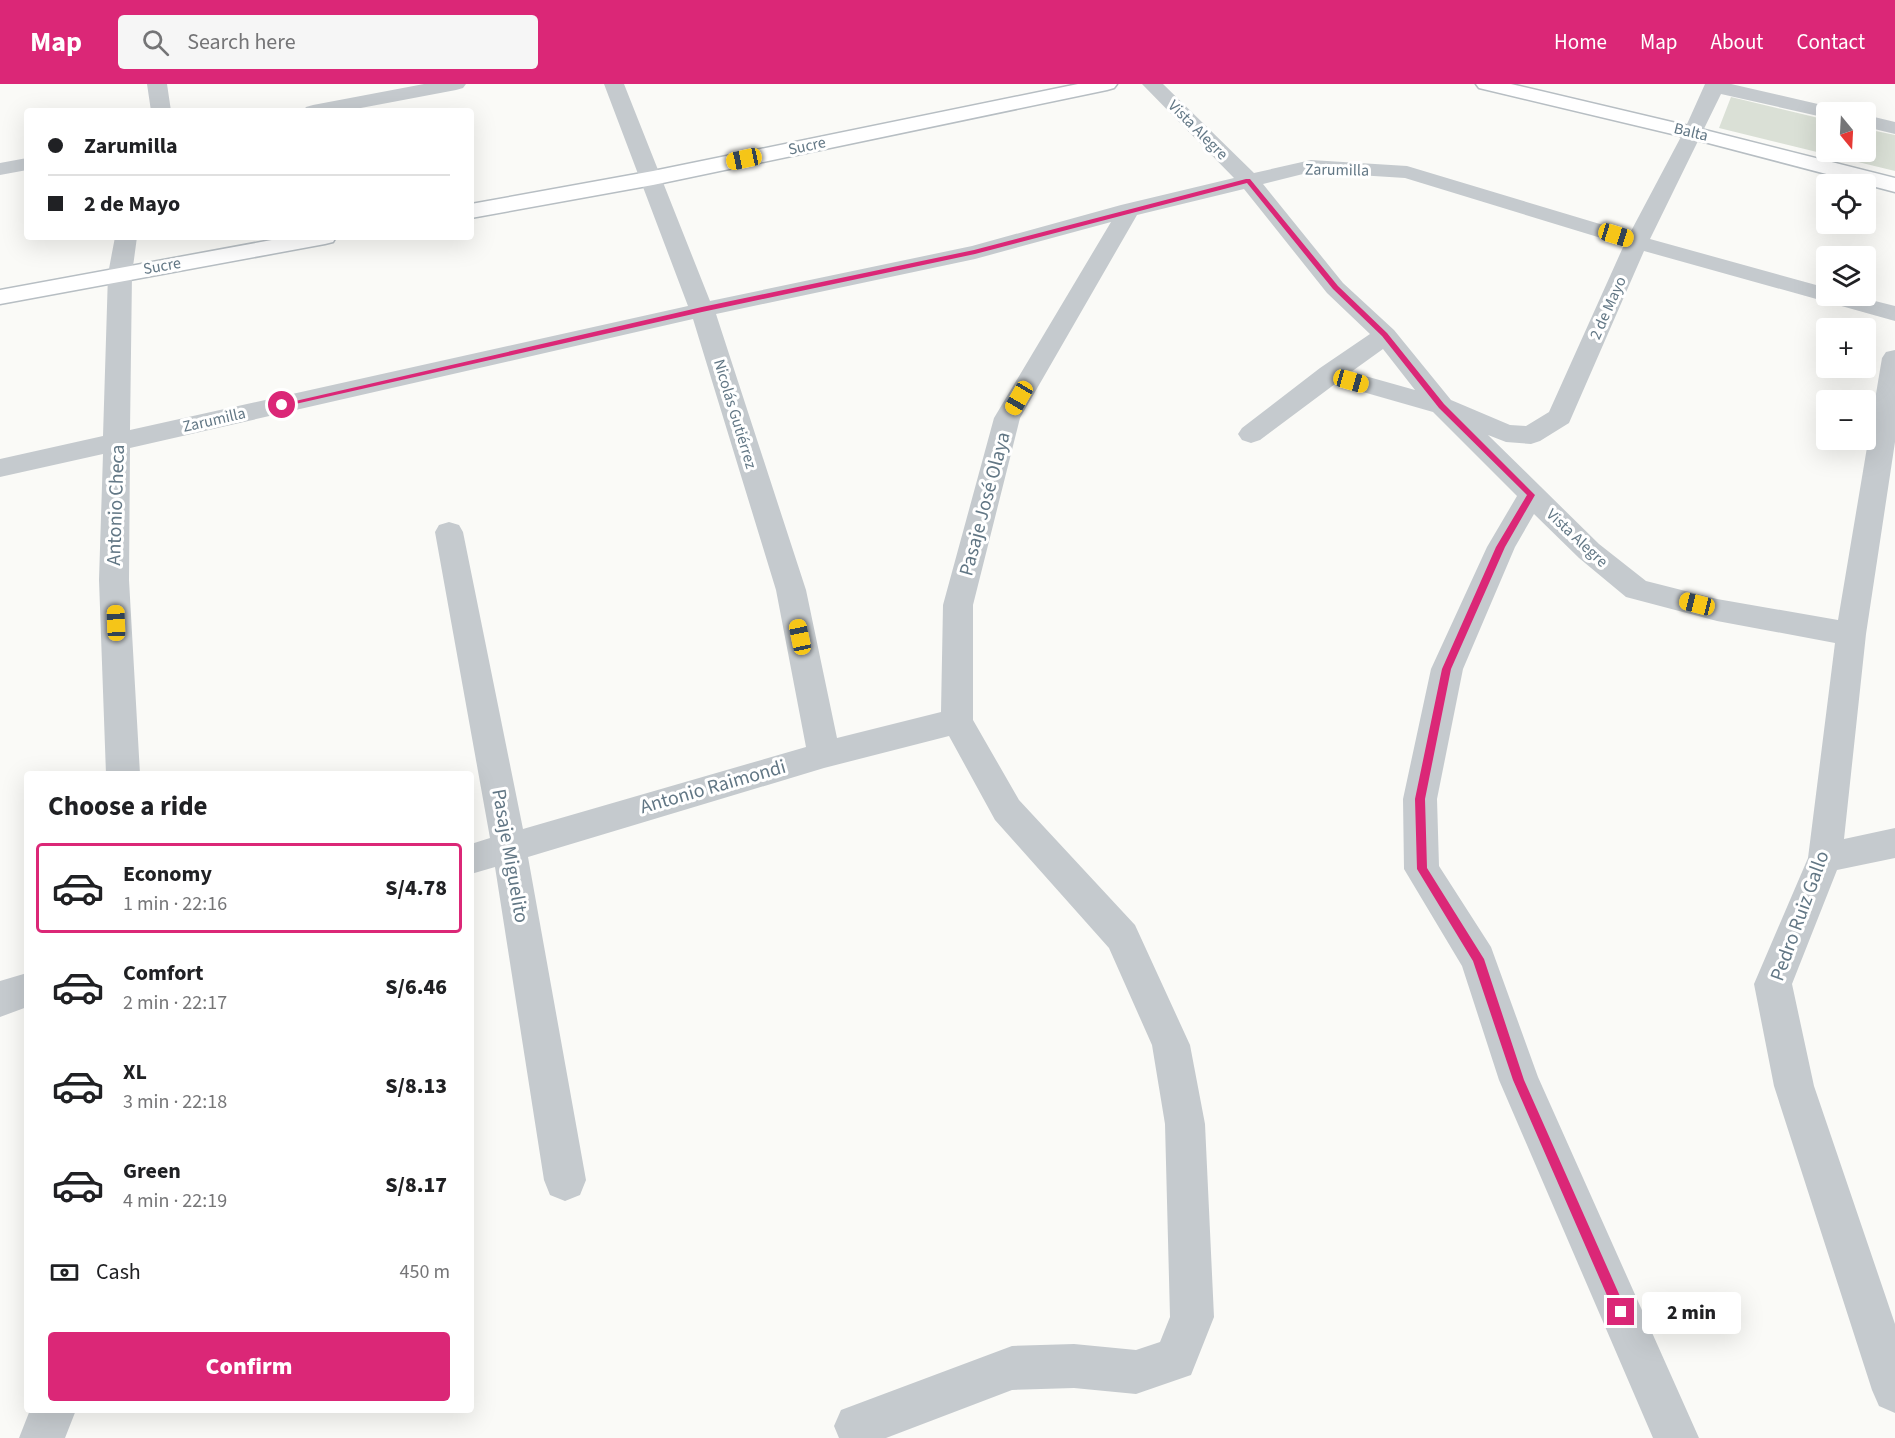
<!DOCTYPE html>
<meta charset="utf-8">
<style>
:root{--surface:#fff;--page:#f6f6f6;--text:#202124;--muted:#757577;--line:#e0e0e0;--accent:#db2777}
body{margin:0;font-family:"Source Sans 3",sans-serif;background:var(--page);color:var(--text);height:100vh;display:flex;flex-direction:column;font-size:22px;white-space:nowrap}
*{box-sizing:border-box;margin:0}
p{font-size:20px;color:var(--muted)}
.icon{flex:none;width:33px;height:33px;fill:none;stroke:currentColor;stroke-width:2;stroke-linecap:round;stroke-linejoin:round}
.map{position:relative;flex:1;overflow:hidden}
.sheet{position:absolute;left:24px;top:687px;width:450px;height:642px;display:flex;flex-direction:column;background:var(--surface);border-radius:6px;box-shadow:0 6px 24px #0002}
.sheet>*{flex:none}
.banner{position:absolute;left:24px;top:24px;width:450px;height:132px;border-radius:6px;box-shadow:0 6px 24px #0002;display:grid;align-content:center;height:132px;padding:0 24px;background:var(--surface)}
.needle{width:39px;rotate:162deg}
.tools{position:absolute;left:1816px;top:18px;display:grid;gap:12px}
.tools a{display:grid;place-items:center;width:60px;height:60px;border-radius:6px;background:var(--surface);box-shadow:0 6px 24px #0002;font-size:30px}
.end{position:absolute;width:27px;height:27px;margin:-14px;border:8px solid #db2777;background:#fff;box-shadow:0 0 0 3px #fff}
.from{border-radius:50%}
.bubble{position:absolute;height:42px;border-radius:6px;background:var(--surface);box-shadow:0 6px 24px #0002;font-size:20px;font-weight:800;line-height:42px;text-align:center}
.car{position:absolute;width:18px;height:36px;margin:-18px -9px;border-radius:8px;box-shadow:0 0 4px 2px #0007;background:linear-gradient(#f5c518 24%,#345 0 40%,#f5c518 0 76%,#345 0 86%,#f5c518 0)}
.banner b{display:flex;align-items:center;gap:21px;height:57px;font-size:22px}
.banner b+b{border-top:2px solid var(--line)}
.banner i{width:15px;height:15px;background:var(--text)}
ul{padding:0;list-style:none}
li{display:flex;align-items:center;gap:18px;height:90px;margin:0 12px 9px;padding:0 12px;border:3px solid transparent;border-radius:6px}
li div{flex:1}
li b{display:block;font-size:22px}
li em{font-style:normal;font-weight:800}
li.on{border-color:var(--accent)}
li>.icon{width:54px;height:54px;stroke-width:1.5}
h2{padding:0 24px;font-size:27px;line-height:72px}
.pay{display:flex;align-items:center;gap:15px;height:66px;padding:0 24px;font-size:22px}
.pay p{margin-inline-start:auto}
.primary-button{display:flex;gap:12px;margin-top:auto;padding:12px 24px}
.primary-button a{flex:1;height:69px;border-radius:6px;background:var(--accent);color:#fff;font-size:24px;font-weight:800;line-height:69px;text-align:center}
header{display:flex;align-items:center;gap:36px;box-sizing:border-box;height:84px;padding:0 30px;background:var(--accent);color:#fff}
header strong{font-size:28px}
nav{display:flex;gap:33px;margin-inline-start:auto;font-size:21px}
.search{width:420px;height:54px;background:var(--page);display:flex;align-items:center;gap:15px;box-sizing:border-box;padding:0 21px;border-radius:6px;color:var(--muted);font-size:22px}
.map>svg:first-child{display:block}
</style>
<header>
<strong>Map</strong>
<div class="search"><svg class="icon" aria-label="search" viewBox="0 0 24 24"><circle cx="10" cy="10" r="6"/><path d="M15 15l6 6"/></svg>Search here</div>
<nav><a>Home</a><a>Map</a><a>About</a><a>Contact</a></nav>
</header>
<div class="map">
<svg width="1895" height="1354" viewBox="0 0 1895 1354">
<rect width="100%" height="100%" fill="#fafaf7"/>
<!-- green -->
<path fill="#dae0d6" d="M1731,13l96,23v32h39v-23l29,6v36l-176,-43z"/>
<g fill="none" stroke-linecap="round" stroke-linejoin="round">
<defs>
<path id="secondary" d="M1078,0h39l-3,4 -7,2 -454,95 -182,33v-14l182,-33z
M1476,0h35l182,43 202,51v14l-206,-54 -210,-50z
M288,153h48l-3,5 -8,2 -325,60v-14z"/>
</defs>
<!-- secondary casing -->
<use href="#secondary" stroke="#b7bec3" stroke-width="3"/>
<!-- street -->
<path fill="#c5cace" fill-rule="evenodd" d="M147,0h20l4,27h-20z
M424,0h42l-3,4 -7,2 -111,21h-42l3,-4 7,-2z
M604,0h20l86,217 262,-55 149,-41 113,-27 -92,-94h21l91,89 57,-13 96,6 223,67 53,-100 22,-49h26l104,24 3,4h-11v6l-106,-24 -71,145 177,49v8h28l40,10v15l-251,-70 -75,172 -29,18 -9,3 -25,-2 -18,-7 111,109 47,37 71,18 121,21 44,-262 4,-6 9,-2v92l-29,192 -22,205 51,-11v30l-58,12 -45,114 22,102 81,238v89l-16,-7 -7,-16 -98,-304 -20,-102 54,-126 27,-215 -118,-22 -91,-24 -47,-39 -45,-44 -19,33 -52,122 -26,130 2,67 52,81 47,130 161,361h-46l-154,-358 -37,-114 -58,-97 -1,-70 28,-130 56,-122 30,-51 -84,-84 -98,-28 -75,56 -9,3 -9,-3 -4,-6 4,-6 78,-60 50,-34 -43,-41 -83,-104 -107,26 -117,203 -47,187v115l46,80 116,125 55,120 15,79 9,193 -23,58 -55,19 -62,-6 -62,2 -126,48h-47l-5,-12 7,-16 171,-64 62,-2 62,6 24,-8 10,-25 -5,-193 -13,-79 -43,-97 -114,-128 -46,-84 -125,32 -296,89 58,323 -6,15 -15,6 -15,-6 -6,-15 -49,-313 -24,7v-30l19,-6 -55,-306 4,-7 10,-3 10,3 4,7 60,297 283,-82 -30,-157 -83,-271 -563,129 -1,132 11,194h-34l-7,-194 4,-126 -103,23v-18l103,-23 5,-162 7,-37h22l-5,37 -2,156 558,-124zM1311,88l94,6 219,67 -75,167 -23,14 -16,-1 -59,-25 -57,-70 -51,-47 -80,-99zM1111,138l-117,196 -51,187 -2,107 -104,26 -31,-148 -90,-276 259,-55zM1383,265l32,41 -64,-18z
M1866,31l29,7v12l-29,-7z
M27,74v12l-27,5v-12z
M27,889v34l-27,10v-36z
M30,1326h46l-11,28h-46z"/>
<!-- secondary -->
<use href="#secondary" fill="#fff" fill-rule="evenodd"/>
</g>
<!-- route -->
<path fill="#db2777" d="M1246,95h4l88,107 49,47 57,71 91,91 -30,52 -54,122 -26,130 2,69 57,91 40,121 103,232 -2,4 -4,2 -5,-2 -103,-236 -40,-119 -56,-92 -2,-70 27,-130 54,-122 31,-52 -88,-87 -57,-72 -49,-47 -86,-106 -272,71 -273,58 -420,95 -4,-2 424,-98 272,-57z"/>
<g text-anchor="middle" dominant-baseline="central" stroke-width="6" stroke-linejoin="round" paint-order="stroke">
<!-- far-street labels -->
<g font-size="16" fill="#627785" stroke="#fff">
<text transform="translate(1198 46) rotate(45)">Vista Alegre</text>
<text transform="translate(1691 48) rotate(14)">Balta</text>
<text transform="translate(807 62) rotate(-12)">Sucre</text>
<text transform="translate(1337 86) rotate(1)">Zarumilla</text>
<text transform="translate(162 182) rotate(-10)">Sucre</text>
<text transform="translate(1608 224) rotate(-66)">2 de Mayo</text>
<text transform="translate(735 330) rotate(73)">Nicolás Gutiérrez</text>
<text transform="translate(214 336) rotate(-13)">Zarumilla</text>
<text transform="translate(1577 454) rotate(43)">Vista Alegre</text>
</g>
<!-- street labels -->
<g font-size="20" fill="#627785" stroke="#fff">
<text transform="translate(985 420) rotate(-75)">Pasaje José Olaya</text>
<text transform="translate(116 421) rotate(-88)">Antonio Checa</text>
<text transform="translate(713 703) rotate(-16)">Antonio Raimondi</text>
<text transform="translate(510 772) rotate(80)">Pasaje Miguelito</text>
<text transform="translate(1800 832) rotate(-70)">Pedro Ruiz Gallo</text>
</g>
</g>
</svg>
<div class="tools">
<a><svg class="needle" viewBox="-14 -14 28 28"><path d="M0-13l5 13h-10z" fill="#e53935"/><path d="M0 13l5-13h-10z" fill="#757577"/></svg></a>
<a><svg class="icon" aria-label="locate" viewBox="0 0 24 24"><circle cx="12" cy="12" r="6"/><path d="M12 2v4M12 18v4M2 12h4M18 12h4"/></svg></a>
<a><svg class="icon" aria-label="layers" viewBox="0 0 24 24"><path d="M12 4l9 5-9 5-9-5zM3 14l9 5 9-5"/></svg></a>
<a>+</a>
<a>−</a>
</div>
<i class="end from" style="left:282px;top:321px"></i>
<i class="end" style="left:1621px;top:1228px"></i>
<div class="bubble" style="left:1642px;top:1208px;width:99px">2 min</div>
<i class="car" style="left:744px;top:75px;rotate:258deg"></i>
<i class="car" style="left:1616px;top:151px;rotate:107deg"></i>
<i class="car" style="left:1351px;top:297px;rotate:106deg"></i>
<i class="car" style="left:1019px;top:314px;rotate:210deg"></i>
<i class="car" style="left:1697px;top:520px;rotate:284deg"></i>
<i class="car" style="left:116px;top:539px;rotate:358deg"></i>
<i class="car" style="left:800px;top:553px;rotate:348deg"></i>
<div class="banner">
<b><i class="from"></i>Zarumilla</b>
<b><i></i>2 de Mayo</b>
</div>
<section class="sheet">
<h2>Choose a ride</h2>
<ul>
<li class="on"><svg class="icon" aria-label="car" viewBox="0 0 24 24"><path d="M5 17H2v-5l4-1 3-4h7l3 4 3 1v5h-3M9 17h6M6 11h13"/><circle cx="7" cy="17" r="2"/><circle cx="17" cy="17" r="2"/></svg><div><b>Economy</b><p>1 min · 22:16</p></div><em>S/4.78</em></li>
<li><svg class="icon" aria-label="car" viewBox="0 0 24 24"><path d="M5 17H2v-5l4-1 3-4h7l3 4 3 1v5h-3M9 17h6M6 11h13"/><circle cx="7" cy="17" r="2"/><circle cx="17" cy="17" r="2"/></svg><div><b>Comfort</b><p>2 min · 22:17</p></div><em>S/6.46</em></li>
<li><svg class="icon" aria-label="car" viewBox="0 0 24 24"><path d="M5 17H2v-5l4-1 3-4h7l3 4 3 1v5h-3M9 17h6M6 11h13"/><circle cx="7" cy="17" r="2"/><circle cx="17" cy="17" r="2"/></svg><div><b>XL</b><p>3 min · 22:18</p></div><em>S/8.13</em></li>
<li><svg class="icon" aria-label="car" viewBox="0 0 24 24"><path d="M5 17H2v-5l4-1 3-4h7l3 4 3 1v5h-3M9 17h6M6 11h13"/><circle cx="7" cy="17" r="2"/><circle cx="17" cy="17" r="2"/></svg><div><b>Green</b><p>4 min · 22:19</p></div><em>S/8.17</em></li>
</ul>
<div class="pay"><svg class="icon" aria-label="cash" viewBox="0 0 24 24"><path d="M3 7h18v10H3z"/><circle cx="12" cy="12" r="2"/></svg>Cash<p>450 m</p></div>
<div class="primary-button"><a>Confirm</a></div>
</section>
</div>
